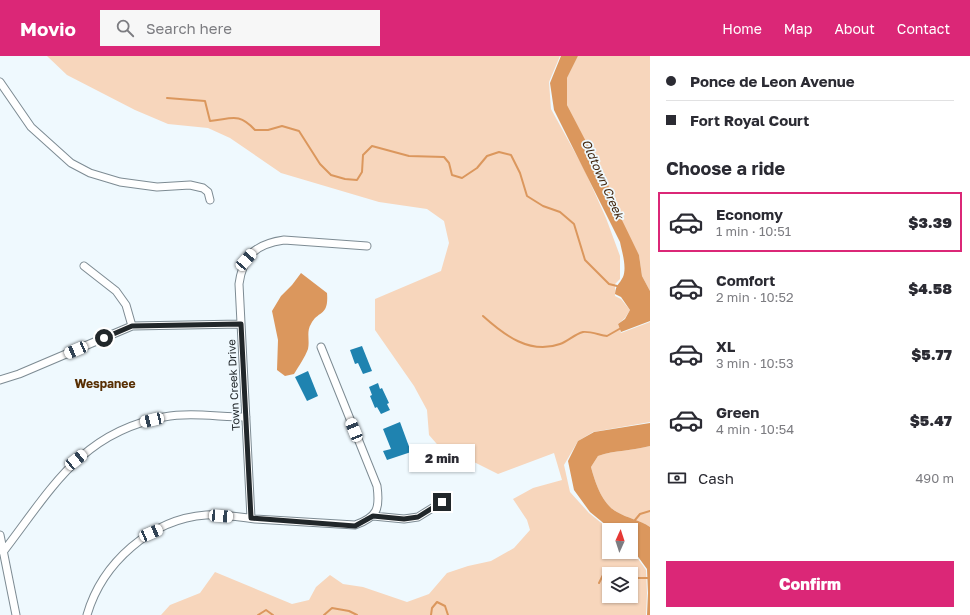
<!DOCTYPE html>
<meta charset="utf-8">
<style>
:root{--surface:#fff;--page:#f7f7f7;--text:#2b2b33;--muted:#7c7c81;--line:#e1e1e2;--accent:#db2777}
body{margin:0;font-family:"Golos Text",sans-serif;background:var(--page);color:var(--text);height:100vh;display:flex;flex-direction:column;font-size:15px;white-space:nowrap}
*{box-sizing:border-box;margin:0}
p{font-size:13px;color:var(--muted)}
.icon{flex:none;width:22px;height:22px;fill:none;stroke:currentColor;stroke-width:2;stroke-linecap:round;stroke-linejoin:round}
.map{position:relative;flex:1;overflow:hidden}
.details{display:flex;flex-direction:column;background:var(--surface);width:320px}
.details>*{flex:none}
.top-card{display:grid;align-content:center;height:88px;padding:0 16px;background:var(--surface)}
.needle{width:26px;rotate:3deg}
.tools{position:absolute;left:602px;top:467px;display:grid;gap:8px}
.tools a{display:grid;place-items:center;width:36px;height:36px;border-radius:0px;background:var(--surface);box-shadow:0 1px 3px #0004;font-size:20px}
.end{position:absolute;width:18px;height:18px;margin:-9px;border:5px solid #21272a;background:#fff;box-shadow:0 0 0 2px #fff}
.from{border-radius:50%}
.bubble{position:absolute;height:28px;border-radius:0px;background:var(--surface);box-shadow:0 1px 3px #0004;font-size:13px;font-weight:800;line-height:28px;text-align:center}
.car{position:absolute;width:12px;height:24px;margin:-12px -6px;border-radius:5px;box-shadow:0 0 3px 1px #0007;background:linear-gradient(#fff 24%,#345 0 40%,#fff 0 76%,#345 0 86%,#fff 0)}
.top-card b{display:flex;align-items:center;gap:14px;height:38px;font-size:15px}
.top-card b+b{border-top:1px solid var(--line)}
.top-card i{width:10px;height:10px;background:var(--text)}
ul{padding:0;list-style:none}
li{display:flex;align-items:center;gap:12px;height:60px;margin:0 8px 6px;padding:0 8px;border:2px solid transparent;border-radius:0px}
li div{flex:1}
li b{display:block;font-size:15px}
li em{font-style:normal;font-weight:800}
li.active{border-color:var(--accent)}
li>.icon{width:36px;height:36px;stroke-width:1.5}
h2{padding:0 16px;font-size:18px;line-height:48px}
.pay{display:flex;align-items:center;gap:10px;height:44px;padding:0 16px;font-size:15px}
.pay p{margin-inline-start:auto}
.button{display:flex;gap:8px;margin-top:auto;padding:8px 16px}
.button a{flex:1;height:46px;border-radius:0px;background:var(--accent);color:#fff;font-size:16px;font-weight:800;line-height:46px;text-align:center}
header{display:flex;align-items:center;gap:24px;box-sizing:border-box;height:56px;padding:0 20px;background:var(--accent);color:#fff}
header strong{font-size:19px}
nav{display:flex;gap:22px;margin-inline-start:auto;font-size:14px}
.search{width:280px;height:36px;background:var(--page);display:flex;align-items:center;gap:10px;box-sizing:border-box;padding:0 14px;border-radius:0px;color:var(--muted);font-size:15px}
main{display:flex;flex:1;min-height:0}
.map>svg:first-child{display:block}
</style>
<header>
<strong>Movio</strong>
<div class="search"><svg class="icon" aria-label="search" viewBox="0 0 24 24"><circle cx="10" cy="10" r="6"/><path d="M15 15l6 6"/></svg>Search here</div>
<nav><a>Home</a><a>Map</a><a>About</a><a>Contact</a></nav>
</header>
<main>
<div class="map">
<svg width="650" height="559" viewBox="0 0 650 559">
<rect width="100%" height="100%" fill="#eff9fe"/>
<!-- green -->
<path fill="#f7d6bc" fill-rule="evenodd" d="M47,0h513l-11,26 2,27 33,60 22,49 14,38v23l-5,5v12l6,3 9,11 -5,8 -7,6 3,9 29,-11v100l-57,10 -15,9 -14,24 6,27 19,21 21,17 -1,22h22v-3l15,21 1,23 -1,22h-485l9,-10 30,-12 15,-21 77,32 17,-4 7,-13 14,-12 13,9 20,3 44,15 22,-8 18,-21 21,-7 23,-5 23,-13 16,-18 -3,-10 -14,-21 20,-11 29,-8 -8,-27 -56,21 -22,-11 -33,-12 -14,-16 -2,-25 -13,-24 -39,-56v-31l66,-28 8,-28 -5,-22 -17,-12 -48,-7 -98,-29 -51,-35 -22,-10 -40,-4 -33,-14 -68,-35zM609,518h22v22h-22z
M578,0h72v235l-8,-15 -3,-21 -20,-39 -10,-26 -42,-85v-27z
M650,390v81c-10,-7 -23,-9 -33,-15 -15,-8 -22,-30 -26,-45l7,-11c17,-6 34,-5 52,-10z"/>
<!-- water -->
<path fill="#db975d" d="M561,0h17l-11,22v27l40,77 13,34 19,39 3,21 8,15v30l-29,11 -3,-8 7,-5 5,-9 -9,-13 -6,-3c1,-10 4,-9 8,-17 4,-10 -1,-25 -3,-35l-66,-132 -4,-27z
M301,217l26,20c2,24 -9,17 -16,31 -5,8 -1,16 -3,25 -3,8 -9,17 -14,25l-9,2 -8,-6 1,-30 -6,-29 9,-15 11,-11z
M650,367v23c-18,5 -35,4 -52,10l-7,11c4,15 11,37 26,45 10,6 23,8 33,15v88h-3l1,-22 -1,-24 -16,-22v-17h-19l-22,-18 -16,-22 -6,-29 10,-20 16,-9z"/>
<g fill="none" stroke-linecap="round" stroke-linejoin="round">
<!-- stream -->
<path stroke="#db975d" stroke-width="2" d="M167,42l38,3 5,20c22,-2 28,-9 45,9h13l14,-4 17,5 21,33 11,11 14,4 12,1 5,-8 1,-17 9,-9 37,10 35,1 5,6 3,12 10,3 15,-10 10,-12 12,-4 12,3 9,18 7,23 16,10 17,6 14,12 11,36 24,24 8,2
M483,260c21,19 47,39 77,28 8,-3 15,-10 23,-12 6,-1 17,3 24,4l14,-8
M635,464l5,-6 10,-3
M631,522h19
M599,527l4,-8 11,-2 5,1
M258,559l8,-5 7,5
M324,559l8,-7 17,3 8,4
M431,559l1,-7 5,-6 8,4 3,9"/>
</g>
<!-- building -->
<path fill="#1f83b0" d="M362,290l10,25 -9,3 -5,-11 -3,1 -5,-14z
M308,315l10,25 -11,5 -12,-24z
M378,327l2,6 2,-1 7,15 -2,1 3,6 -9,4 -4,-7 -2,1 -5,-12 2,-1 -3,-8z
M400,366l11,30 -24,8 -4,-9 8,-2 -8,-20z"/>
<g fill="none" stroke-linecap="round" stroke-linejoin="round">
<defs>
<path id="minor" d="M0,26l31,45 40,36 19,10 30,9 37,5 33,-2 13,3 5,4 2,8
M84,210l32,25 10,14 6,21
M0,324l19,-6 113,-48 109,-2
M373,460l31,3 14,-2 24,-15
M251,462l-12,-234c4,-29 17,-40 45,-44l83,6
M0,479l16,80
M3,496c47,-61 78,-120 161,-135 26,-5 55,0 82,0
M87,559c15,-52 64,-96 119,-100 16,-1 33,2 49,4 33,2 67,4 100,6 23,-8 25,-17 22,-39l-56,-139"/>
</defs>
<!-- minor casing -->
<use href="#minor" stroke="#7d8b93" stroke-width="9"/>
<!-- minor -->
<use href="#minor" stroke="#fff" stroke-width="7"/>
</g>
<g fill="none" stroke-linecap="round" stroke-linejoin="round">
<!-- route -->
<path stroke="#21272a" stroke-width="5" d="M104,282l28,-12 109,-2 10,194 104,8 18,-10 31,3 14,-2 24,-15"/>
</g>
<g text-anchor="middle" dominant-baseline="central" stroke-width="3.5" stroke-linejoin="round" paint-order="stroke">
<!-- street labels -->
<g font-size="11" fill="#21272a" stroke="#eff9fe">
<text transform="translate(233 329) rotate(-93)">Town Creek Drive</text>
</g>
<!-- water labels -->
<g font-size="12" font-style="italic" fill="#43270e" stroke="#eff9fe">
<text transform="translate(603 123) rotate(66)">Oldtown Creek</text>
</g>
<!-- neighbourhood labels -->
<g font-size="12" font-weight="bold" fill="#582f03" stroke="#eff9fe">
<text x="105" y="327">Wespanee</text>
</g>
</g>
</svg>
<div class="tools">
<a><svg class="needle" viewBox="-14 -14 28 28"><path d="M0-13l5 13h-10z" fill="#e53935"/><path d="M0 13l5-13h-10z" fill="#7c7c81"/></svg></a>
<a><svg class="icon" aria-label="layers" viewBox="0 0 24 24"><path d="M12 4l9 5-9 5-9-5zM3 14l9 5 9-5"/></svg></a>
</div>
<i class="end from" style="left:104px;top:282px"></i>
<i class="end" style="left:442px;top:446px"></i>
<div class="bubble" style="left:409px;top:388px;width:66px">2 min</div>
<i class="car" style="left:246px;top:204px;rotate:41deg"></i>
<i class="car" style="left:76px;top:294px;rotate:247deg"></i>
<i class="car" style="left:152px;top:364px;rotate:257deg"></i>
<i class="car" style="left:354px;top:374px;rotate:338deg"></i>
<i class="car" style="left:76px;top:404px;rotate:51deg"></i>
<i class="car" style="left:221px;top:460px;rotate:94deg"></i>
<i class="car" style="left:151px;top:477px;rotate:67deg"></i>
</div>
<section class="details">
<div class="top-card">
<b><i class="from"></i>Ponce de Leon Avenue</b>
<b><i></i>Fort Royal Court</b>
</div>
<h2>Choose a ride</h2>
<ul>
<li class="active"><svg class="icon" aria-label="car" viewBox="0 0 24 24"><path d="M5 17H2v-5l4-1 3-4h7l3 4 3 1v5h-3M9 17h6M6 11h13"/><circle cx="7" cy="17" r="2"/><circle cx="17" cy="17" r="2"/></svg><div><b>Economy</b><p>1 min · 10:51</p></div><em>$3.39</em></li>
<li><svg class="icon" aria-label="car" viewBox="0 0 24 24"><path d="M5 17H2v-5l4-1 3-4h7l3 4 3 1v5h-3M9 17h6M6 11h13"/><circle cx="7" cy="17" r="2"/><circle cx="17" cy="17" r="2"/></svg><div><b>Comfort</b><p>2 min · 10:52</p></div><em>$4.58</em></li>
<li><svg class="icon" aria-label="car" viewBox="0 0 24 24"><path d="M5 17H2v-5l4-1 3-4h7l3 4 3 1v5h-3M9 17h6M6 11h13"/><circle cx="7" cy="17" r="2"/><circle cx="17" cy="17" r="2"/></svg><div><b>XL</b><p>3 min · 10:53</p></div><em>$5.77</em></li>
<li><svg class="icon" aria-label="car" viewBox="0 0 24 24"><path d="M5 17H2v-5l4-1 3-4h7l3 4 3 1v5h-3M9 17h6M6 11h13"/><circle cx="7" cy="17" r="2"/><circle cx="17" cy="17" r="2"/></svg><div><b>Green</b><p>4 min · 10:54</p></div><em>$5.47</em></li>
</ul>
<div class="pay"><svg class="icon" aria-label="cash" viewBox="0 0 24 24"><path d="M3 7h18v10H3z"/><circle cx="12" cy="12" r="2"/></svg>Cash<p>490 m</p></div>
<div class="button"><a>Confirm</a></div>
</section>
</main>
